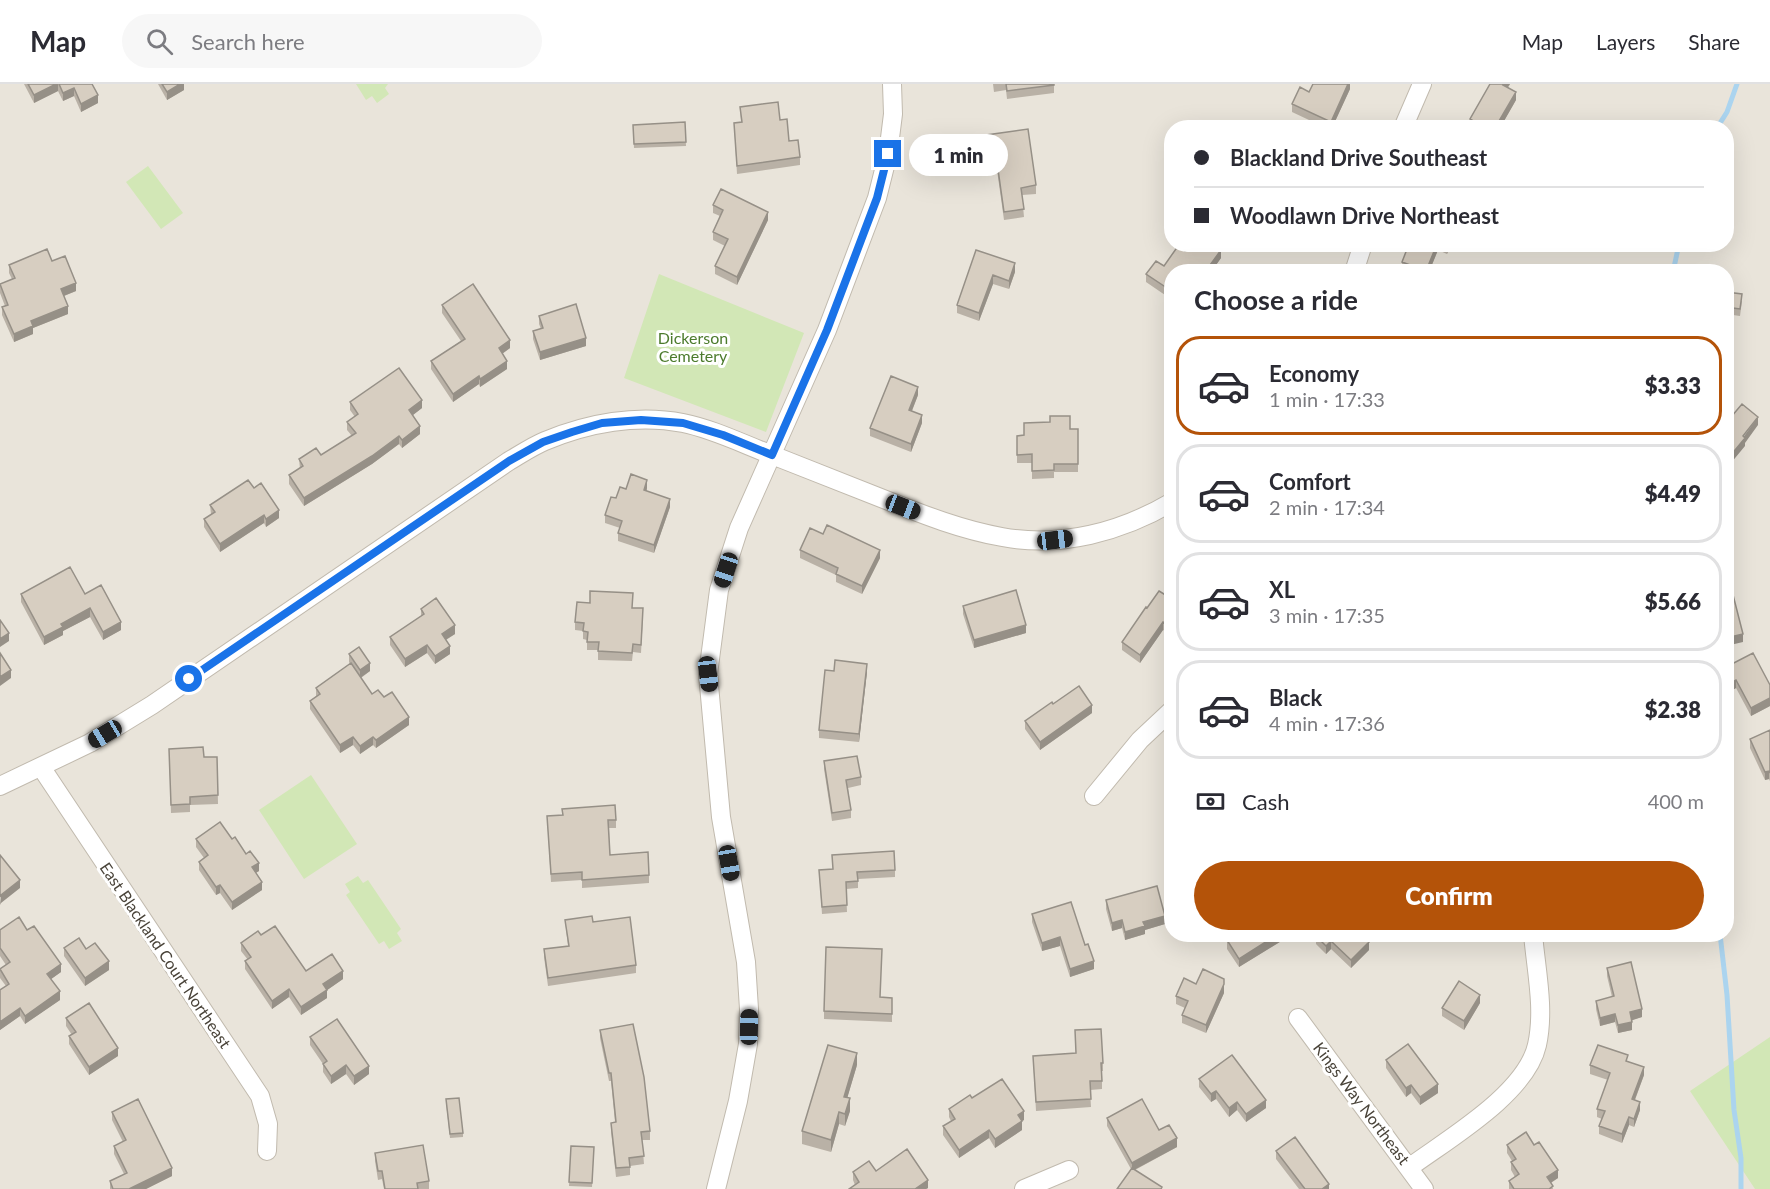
<!DOCTYPE html>
<meta charset="utf-8">
<style>
:root{--surface:#fff;--page:#f7f7f7;--text:#2b2b33;--muted:#7c7c81;--line:#e1e1e2;--accent:#b45309}
body{margin:0;font-family:Lato,sans-serif;background:var(--page);color:var(--text);height:100vh;display:flex;flex-direction:column;font-size:22px;white-space:nowrap}
*{box-sizing:border-box;margin:0}
p{font-size:20px;color:var(--muted)}
.icon{flex:none;width:33px;height:33px;fill:none;stroke:currentColor;stroke-width:2;stroke-linecap:round;stroke-linejoin:round}
.map{position:relative;flex:1;overflow:hidden}
.side{position:absolute;left:1164px;top:180px;width:570px;height:678px;display:flex;flex-direction:column;background:var(--surface);border-radius:24px;box-shadow:0 6px 24px #0002}
.side>*{flex:none}
.guide{position:absolute;left:1164px;top:36px;width:570px;height:132px;border-radius:24px;box-shadow:0 6px 24px #0002;display:grid;align-content:center;height:132px;padding:0 30px;background:var(--surface)}
.end{position:absolute;width:27px;height:27px;margin:-14px;border:8px solid #1a73e8;background:#fff;box-shadow:0 0 0 3px #fff}
.from{border-radius:50%}
.bubble{position:absolute;height:42px;border-radius:21px;background:var(--surface);box-shadow:0 6px 24px #0002;font-size:20px;font-weight:800;line-height:42px;text-align:center}
.car{position:absolute;width:18px;height:36px;margin:-18px -9px;border-radius:8px;box-shadow:0 0 4px 2px #0007;background:linear-gradient(#222 24%,#8ab4d8 0 40%,#222 0 76%,#8ab4d8 0 86%,#222 0)}
.guide b{display:flex;align-items:center;gap:21px;height:57px;font-size:22px}
.guide b+b{border-top:2px solid var(--line)}
.guide i{width:15px;height:15px;background:var(--text)}
ul{padding:0;list-style:none}
li{display:flex;align-items:center;gap:18px;height:99px;margin:0 12px 9px;padding:0 18px;border:3px solid var(--line);border-radius:24px}
li div{flex:1}
li b{display:block;font-size:22px}
li em{font-style:normal;font-weight:800}
li.current{border-color:var(--accent)}
li>.icon{width:54px;height:54px;stroke-width:1.5}
h2{padding:0 30px;font-size:27px;line-height:72px}
.pay{display:flex;align-items:center;gap:15px;height:66px;padding:0 30px;font-size:22px}
.pay p{margin-inline-start:auto}
.button{display:flex;gap:12px;margin-top:auto;padding:12px 30px}
.button a{flex:1;height:69px;border-radius:36px;background:var(--accent);color:#fff;font-size:24px;font-weight:800;line-height:69px;text-align:center}
header{display:flex;align-items:center;gap:36px;box-sizing:border-box;height:84px;padding:0 30px;background:var(--surface);border-bottom:2px solid var(--line)}
header strong{font-size:28px}
nav{display:flex;gap:33px;margin-inline-start:auto;font-size:21px}
.search{width:420px;height:54px;background:var(--page);display:flex;align-items:center;gap:15px;box-sizing:border-box;padding:0 21px;border-radius:33px;color:var(--muted);font-size:22px}
.map>svg:first-child{display:block}
</style>
<header>
<strong>Map</strong>
<div class="search"><svg class="icon" aria-label="search" viewBox="0 0 24 24"><circle cx="10" cy="10" r="6"/><path d="M15 15l6 6"/></svg>Search here</div>
<nav><a>Map</a><a>Layers</a><a>Share</a></nav>
</header>
<div class="map">
<svg width="1770" height="1105" viewBox="0 0 1770 1105">
<rect width="100%" height="100%" fill="#f5f2eb"/>
<!-- residential -->
<path fill="#e9e4da" fill-rule="evenodd" d="M0,0h1770v1105h-1770zM1172,44h554v116h-554zM1172,188h554v662h-554z"/>
<!-- green -->
<path fill="#d2e7b6" d="M356,0h32l-3,4 4,6 -12,9 -5,-7 -6,4z
M148,82l35,47 -22,16 -35,-47z
M659,190l145,59 -38,99 -142,-54z
M311,691l46,69 -53,35 -45,-69z
M358,792l5,7 5,-3 33,49 -4,4 5,8 -13,8 -5,-8 -5,3 -33,-49 4,-3 -5,-8z
M1770,953v152h-15l-65,-98z"/>
<g fill="none" stroke-linecap="round" stroke-linejoin="round">
<!-- stream -->
<path stroke="#abd4ef" stroke-width="5" d="M1717,44l10,-16 10,-28
M1673,188l6,-28
M1720,850l7,61 7,115 7,48v31"/>
<defs>
<path id="minor" d="M1403,44l19,-44
M1354,188l9,-28
M41,683l219,329 8,28 -1,27
M0,702l90,-43 62,-38 357,-244c12,-7 24,-15 36,-20 43,-18 92,-27 138,-18 30,6 60,21 89,32 38,15 76,30 114,45 38,15 76,30 116,37 59,11 119,-5 170,-35
M1094,712l46,-56 32,-30
M1298,934l126,171
M1410,1083c38,-28 116,-73 127,-122 8,-36 -1,-75 -4,-111
M716,1105l22,-88 10,-57 1,-35 -3,-47 -25,-145 -13,-143 11,-84 20,-62 88,-198 50,-132 11,-44 5,-40 -1,-30
M1024,1105l45,-19"/>
</defs>
<!-- minor casing -->
<use href="#minor" stroke="#c1baae" stroke-width="20"/>
<!-- minor -->
<use href="#minor" stroke="#fff" stroke-width="18"/>
</g>
<!-- wall -->
<path fill="#b9b1a6" d="M24,0h68l6,19 -17,9 -7,-16 -11,5 -5,-10 -24,12z
M158,0h26v6l-17,10z
M993,0h61v9l-47,6 -1,-9 -12,2z
M1350,0v5l-18,39h-6l-34,-16v-8l17,-12z
M1490,0h20l-2,4 8,12 -16,28h-29l-1,-1v-8z
M740,23l40,13 9,21 11,16v8l-63,9 -3,-51 7,-1z
M685,38l1,24 -52,2 -1,-23z
M1028,45l8,56v9l-14,1 2,22 -20,3 -8,-57 -28,4 -3,-21v-8z
M713,121l55,15 -31,65 -22,-11v-8l10,-20 -12,-6v-8l7,-16 -7,-3z
M1409,160h41l-3,10 -9,-4 -9,22h-24l-3,-2v-8z
M976,166l39,22 -6,17 -16,-5 -14,37 -22,-8v-8z
M1185,167l36,7 -10,14h-39v31l-7,-5v-3l-19,-13v-8l18,-8z
M52,177l24,30 -12,5 4,18 -35,14v6l-19,8 -12,-27v-8l3,-1 -5,-13v-9l12,-5 -3,-6v-8z
M1726,208l16,9 -2,15 -14,-2z
M442,221l68,43 -8,6 5,15 -27,18 -1,-3 -26,18 -22,-33v-8l30,-20 -19,-28z
M539,232l47,30 -46,14 -7,-21v-8l8,-2 -2,-5z
M918,311l-6,16 10,12 -11,29 -41,-16v-8z
M350,318l72,6 -9,7 7,19 -18,14 -3,-4 -27,20 -68,42 -15,-22v-9l11,-6 -1,-10 22,-4 31,-19 -5,-6v-8l8,-5 -5,-7z
M1070,345h8v43h-24v6l-22,1v-16h-15v-27z
M254,404l25,30 -13,9 -2,-4 -44,29 -16,-25v-8l7,-5 -1,-9z
M647,404v3l23,16 -16,46 -36,-12v-8l2,-5 -15,-5v-8l11,-17 10,-9z
M823,450l57,24 -18,36 -26,-12v-7l-36,-17v-8z
M21,510h64l36,36 -18,10 -13,-23 -27,14v4l-19,10 -23,-43z
M1172,515v36l-9,-5 -23,33 -18,-13v-8l25,-34z
M963,522l63,27 -52,15 -11,-34z
M632,524l11,8 -2,37 -8,-1 -1,9 -34,-1v-10h-11v-10l-4,-1v-8l-8,-1v-8z
M421,525l34,25 -9,6 4,14 -15,10 -8,-11 -22,14 -15,-22v-8l31,-21z
M349,570l21,17 -9,7 11,16 12,3 25,28 -33,23 -3,-3 -13,9 -7,-9 -13,8 -30,-44v-8l6,-5v-8l34,-24 -1,-2z
M1726,583l44,18v21l-19,10 -15,-28 -7,4 -3,-4z
M834,587l33,1 -8,70 -40,-4v-8z
M1092,629l-52,37 -15,-21v-8z
M1770,646v51l-1,-2 -4,1 -15,-32v-9z
M169,665l35,8h13l1,47 -28,1v7l-19,1z
M824,677l37,16v8l-13,3 3,22v8l-19,3 -8,-52z
M562,725l54,11v8h-7l1,27 39,20v8l-67,5v-8l-31,2 -4,-66 15,-1z
M196,755h36l14,15 13,17 -3,2 6,17 -30,20 -12,-17 -4,2 -17,-25v-8l5,-4 -8,-11z
M832,771l63,15v7l-37,2v9l-12,1 1,23 -25,2 -3,-44 14,-1z
M1106,816l59,24 -20,6v4l-20,6 -3,-12 -10,3 -6,-22z
M1032,830l53,31 9,24 -24,8 -10,-31 -18,5 -10,-29z
M565,836l28,2 43,43v8l-88,13 -4,-29v-8l24,-3z
M0,846h27l34,42 -10,7 9,21 -35,24 -5,-8 -20,14v-40l6,-4 -6,-8v-9l6,-4 -6,-9z
M1283,850v6l-44,27 -12,-18v-9z
M1404,850h50l-1,5 -49,-2z
M1583,850h25v2h-25z
M261,851l45,36 37,8 -16,11v8l-26,17 -12,-18 -17,12 -27,-40v-8l3,-1 -7,-9v-8z
M1316,852l53,14 -18,18 -20,-19 -5,5 -10,-10z
M64,864l22,1 23,21 -24,16 -21,-30z
M1607,884l35,49 -11,3 1,10 -14,3 -3,-11 -15,4 -4,-17v-8l16,-4 -5,-21z
M1196,900l28,9 -18,40 -24,-10v-8l3,-7 -9,-4v-8z
M880,913l12,1v24l-68,-3v-8z
M1480,919l-16,27 -22,-14v-8z
M66,934l52,38 -29,19 -20,-31v-8l3,-1 -6,-9z
M600,946l50,101v9h-8l2,24 -14,2v9l-14,2 -5,-46v-8l4,-1 -4,-41h-2l-9,-43z
M1075,946l28,33v8h-1v18l-12,1 1,17 -55,4 -3,-55 43,-3z
M310,953l59,37 -15,11 -8,-11 -15,10 -8,-12v-8l-13,-19z
M1386,976l52,33 -18,12 -9,-12 -5,4 -20,-29z
M1628,977l16,14 -9,25 5,10 -6,17 -5,-2 -7,18 -23,-9v-8l3,-7 -5,-2v-8l11,-29 -18,-6v-9z
M857,981l-10,33 3,13 -5,15 -6,-2 -8,28 -29,-8v-13z
M1199,995l67,29 -20,14 -9,-12 -8,7 -13,-18 -5,3 -12,-15z
M972,1014l52,22 -2,1v9l-27,18 -6,-10 -30,20 -16,-23v-9l8,-5 -2,-4v-8z
M446,1019l17,30v4l-13,1z
M112,1028l60,64 -26,13h-36v-8l14,-7 -10,-20v-8l9,-4 -11,-22z
M1107,1034l52,12 18,17 -42,23 27,19 -31,-20 -24,-43z
M1507,1061l51,33 -7,5 2,6h-44v-8l6,-4 -4,-7v-8l1,-1 -5,-8z
M571,1062l23,1 -2,40 -23,-1z
M1276,1067l53,38h-30l-23,-30z
M375,1069l54,28v8h-45l-2,-10 -4,1 -3,-19z
M876,1087l52,17 -2,1h-77l6,-4 -2,-5v-8z"/>
<!-- shaded-wall -->
<path fill="#969087" d="M56,0h2v7l-24,12v-8z
M180,0h4v6l-17,10v-8z
M1348,0h2v5l-18,39h-1v-6z
M1504,0h6l-7,9v-8z
M74,4v8l-11,5v-8z
M1516,8v8l-16,28h-5z
M98,11v8l-17,9v-8z
M768,128v8l-31,65v-8z
M1437,160h1v6l-9,22 -3,-1z
M1447,160h3l-3,10z
M1221,166v8l-10,14h-6z
M1015,179v9l-6,17v-8z
M993,191v9l-14,37v-8z
M76,199v8l-15,6v-8z
M68,222v8l-35,14v6l-19,8v-8l17,-13z
M586,254v8l-46,14v-8z
M510,256v8l-11,8v-8z
M507,277v8l-27,18v-8z
M479,292v8l-26,18v-8z
M918,303v8l-9,23v-8z
M422,316v8l-13,10v-8z
M922,331v8l-11,29v-8z
M1758,333v8l-13,18v3l-19,23v-8z
M420,342v8l-18,14v-8z
M399,352v8l-27,20 -68,42v-8z
M647,396v8l-3,10v-8z
M670,415v8l-16,46v-8z
M279,426v8l-13,9v-8z
M264,431v8l-44,29v-8z
M880,466v8l-18,36v-8z
M90,524v9l-27,14v4l-19,10v-8l17,-13z
M121,538v8l-18,10v-8z
M1163,538v8l-23,33v-8z
M455,541v9l-13,8v-8z
M1026,541v8l-52,15v-8z
M9,549v8l-9,6v-8z
M1743,550v8l-17,4v-8z
M427,561v8l-22,14v-8z
M450,562v8l-15,10v-8z
M370,579v8l-10,7v-8z
M867,580v8l-8,70v-8z
M11,586v8l-11,8v-9z
M1736,596v8l-7,4v-8z
M1770,614v8l-19,10v-8z
M1092,621v8l-52,37v-8z
M409,633v8l-33,23v-8z
M353,653v8l-13,8v-8z
M373,653v8l-13,9v-8z
M1769,687v8l-4,1v-8z
M259,779v8l-7,4v-8z
M20,796v8l-19,15 -1,2 1,-10z
M262,798v8l-30,20v-8z
M220,801v8l-4,2v-8z
M1165,832v8l-20,6v4l-20,6v-8l18,-10z
M1122,836v8l-10,3v-8z
M1278,850h5v6l-44,27v-8z
M1060,853v9l-18,5v-8z
M1331,857v8l-5,5v-8z
M1369,858v8l-18,18v-8z
M109,877v9l-24,16v-8z
M1094,877v8l-24,8v-8z
M61,880v8l-14,10v-8z
M343,887v8l-20,14v-9z
M1224,900v9l-18,40v-8z
M289,905v8l-17,12v-8z
M327,906v8l-26,17v-8z
M60,907v9l-35,24v-8z
M1480,911v8l-16,27v-9z
M20,924v8l-20,14v-8z
M1642,925v8l-12,4v-9z
M1615,930v8l-15,4v-8z
M1632,938v8l-14,3v-8z
M118,964v8l-29,19v-8z
M857,969v12l-13,44v-12z
M346,981v9l-15,10v-8z
M369,982v8l-15,11v-9z
M1644,983v8l-12,32v-8z
M1438,1000v9l-18,12v-8z
M1411,1001v8l-5,4v-9z
M1216,1007v8l-5,3v-8z
M850,1014v13l-5,15v-12z
M1266,1016v8l-20,14v-8z
M1237,1018v8l-8,7v-9z
M1640,1018v8l-6,17v-8z
M1024,1027v9l-6,3v-8z
M839,1028v12l-8,28v-12z
M1629,1033v8l-7,18v-9z
M1022,1037v9l-27,18v-9z
M989,1046v8l-30,20v-8z
M1177,1054v9l-45,24v-8z
M172,1084v8l-26,13h-17z
M1558,1086v8l-11,7v-8z
M928,1096v8l-2,1h-11z
M1329,1100v5h-7z"/>
<!-- building -->
<path fill="#d7cec1" stroke="#969087" stroke-width="1.5" d="M28,0h28l-22,11z
M59,0h33l6,11 -17,9 -7,-16 -11,5z
M162,0h18l-13,8z
M1006,0h48v1l-47,6z
M1313,0h35l-17,38 -39,-18 8,-17 9,5z
M1490,0h14l-1,1 13,7 -21,36h-10l-15,-9z
M778,18l2,18 7,-1 2,22 9,-1 2,17 -63,9 -3,-43 8,-1 -2,-15z
M685,38l1,20 -52,2 -1,-19z
M1028,45l8,56 -15,3 3,21 -20,3 -8,-57 -28,4 -3,-21z
M721,105l47,23 -31,65 -22,-11 13,-27 -15,-7 10,-22 -10,-5z
M1190,160h24l7,6 -16,22h-33v22l-7,-4 2,-2 -21,-14 10,-13 8,5 14,-20 7,5z
M1409,160h28l-11,27 -24,-9z
M47,165l5,12 13,-5 11,27 -15,6 7,17 -37,15 2,5 -19,8 -12,-27 6,-2 -8,-21 15,-6 -6,-13z
M976,166l39,13 -6,18 -16,-6 -14,38 -22,-8z
M473,200l37,56 -11,8 8,13 -27,18 -1,-3 -26,18 -22,-33 34,-22 -23,-34z
M1726,208l16,2 -2,15 -14,-2z
M576,220l10,34 -46,14 -7,-21 10,-3 -4,-12z
M399,284l23,32 -13,10 11,16 -18,14 -3,-4 -27,20 -68,42 -15,-23 14,-9 -4,-7 17,-11 5,7 35,-22 -9,-11 11,-8 -8,-12z
M891,292l27,11 -9,23 13,5 -11,29 -41,-16z
M1742,320l16,13 -15,19 2,2 -19,23v-38z
M1050,332h20v13h8v35h-24v6l-22,1v-17l-15,1v-19l7,-1v-12l26,-1z
M631,390l16,6 -3,10 26,9 -16,46 -36,-12 4,-12 -17,-6 6,-18 5,1 4,-11 6,2z
M248,396l6,8 7,-5 18,27 -13,9 -2,-4 -44,29 -16,-25 11,-7 -5,-7z
M827,441l53,25 -18,36 -26,-12 2,-6 -38,-18 10,-22 13,6z
M70,483l15,27 16,-9 20,37 -18,10 -13,-24 -29,16 2,3 -19,10 -23,-43z
M1016,506l10,35 -52,15 -11,-34z
M590,507l43,2 -1,15h11l-2,37 -8,-1 -1,9 -34,-2 1,-9h-12l1,-10 -5,-1 1,-8 -9,-1 2,-20 13,1z
M1159,507l13,8v28l-9,-5 -23,33 -18,-13 24,-35 1,1z
M1732,507l11,43 -17,4v-46z
M436,514l19,27 -13,9 8,12 -15,10 -8,-11 -22,14 -15,-22 34,-23 -3,-5z
M0,536l9,13 -9,6z
M359,563l11,16 -10,7 -11,-16z
M0,569l11,17 -11,7z
M1753,569l17,32v13l-19,10 -15,-28 -7,4 -3,-4v-13z
M835,576l32,4 -8,70 -40,-4 6,-60 9,1z
M351,579l21,31 6,-4 6,7 8,-5 17,25 -33,23 -3,-3 -13,9 -7,-9 -13,8 -30,-44 10,-7 -4,-6z
M1079,602l13,19 -52,37 -15,-21 27,-19 1,2z
M1770,646v43l-1,-2 -4,1 -15,-33z
M203,663l1,10h13l1,38 -28,2v7l-19,1 -2,-56z
M857,672l4,21 -15,3 5,30 -19,3 -8,-52z
M615,721l1,15h-8l2,35 38,-3 1,23 -67,5v-8l-31,2 -4,-58 16,-1 -1,-6z
M220,738l12,17 3,-2 11,17 4,-3 9,12 -7,4 10,15 -30,20 -12,-17 -4,2 -17,-25 9,-7 -12,-16z
M894,767l1,19 -38,2 1,9 -12,1 1,23 -25,2 -3,-37 14,-1 -1,-14z
M0,771l20,25 -19,15 -1,2z
M1157,802l8,30 -22,6 2,4 -20,6 -3,-12 -10,3 -6,-23z
M1071,818l14,43 3,-1 6,17 -24,8 -10,-32 -18,6 -10,-29z
M592,832l1,6 37,-5 6,48 -88,13 -4,-29 25,-3 -4,-26z
M19,833l8,13 7,-4 27,38 -14,10 13,17 -35,25 -5,-8 -20,14v-32l9,-6 -9,-15 10,-7 -10,-14v-18z
M275,842l31,45 26,-17 11,17 -20,13 4,6 -26,17 -12,-18 -17,12 -27,-40 6,-4 -10,-14 17,-12 3,4z
M1237,850h41l-39,25 -12,-19z
M1318,850h43l8,8 -18,18 -20,-19 -5,5 -10,-10z
M79,854l7,11 9,-6 14,18 -24,17 -21,-30z
M826,863l56,2 -2,48 12,1v16l-68,-3z
M1631,878l11,47 -12,3 2,10 -14,3 -3,-11 -15,4 -4,-17 18,-5 -7,-28z
M1203,885l21,10v5l-18,41 -24,-10 6,-14 -12,-5 8,-18 12,6z
M1459,897l21,14 -16,26 -22,-13z
M89,919l29,45 -29,19 -20,-31 7,-4 -10,-14z
M337,935l32,47 -15,10 -8,-11 -15,11 -8,-12 4,-3 -17,-24z
M633,940l11,53 6,54 -9,1 3,24 -15,2 1,9 -14,1 -5,-45 5,-1 -5,-49h-2l-9,-43z
M1101,945l2,34h-2l1,18h-12l1,18 -55,3 -3,-46 43,-3 -1,-23z
M1408,960l30,40 -18,13 -9,-12 -5,3 -20,-28z
M828,961l29,8 -13,44 6,1 -5,16 -6,-2 -8,28 -29,-9z
M1598,961l30,10 -2,6 18,6 -12,32 8,3 -6,17 -5,-2 -7,17 -23,-8 6,-15 -8,-2 13,-36 -20,-8z
M1232,971l34,45 -20,14 -9,-12 -8,6 -13,-17 -5,3 -12,-15z
M1002,995l22,32 -6,4 4,6 -27,18 -6,-9 -30,20 -16,-24 12,-7 -6,-10 21,-14 2,3z
M459,1014l4,35 -13,1 -4,-35z
M138,1015l34,69 -43,21h-16l-3,-8 17,-8 -13,-27 12,-6 -14,-28z
M1142,1015l17,31 10,-5 8,13 -45,25 -25,-45z
M1526,1048l8,13 5,-3 19,28 -11,7 6,9 -4,3h-35l-5,-8 10,-7 -8,-12 5,-3 -9,-14z
M1295,1053l34,47 -7,5h-17l-29,-38z
M423,1061l6,36 -12,2 1,6h-33l-3,-18h-4l-3,-18z
M571,1062l23,1 -2,36 -23,-1z
M907,1065l21,31 -13,9h-66l10,-7 -6,-10 16,-11 7,10z
M1132,1084l30,19 -1,2h-44z"/>
<g fill="none" stroke-linecap="round" stroke-linejoin="round">
<!-- route -->
<path stroke="#1a73e8" stroke-width="8" d="M189,595l320,-218 34,-19 29,-10 30,-9 39,-3 42,3 40,12 49,20 55,-125 50,-132 11,-44"/>
</g>
<g text-anchor="middle" dominant-baseline="central" stroke-width="6" stroke-linejoin="round" paint-order="stroke">
<!-- park labels -->
<g font-size="16" fill="#4c7b2d" stroke="#fff">
<text x="693" y="253">Dickerson<tspan x="693" dy="18">Cemetery</tspan></text>
</g>
<!-- street labels -->
<g font-size="16" fill="#494339" stroke="#fff">
<text transform="translate(166 871) rotate(56)">East Blackland Court Northeast</text>
<text transform="translate(1362 1019) rotate(53)">Kings Way Northeast</text>
</g>
</g>
</svg>
<i class="end from" style="left:189px;top:595px"></i>
<i class="end" style="left:888px;top:70px"></i>
<div class="bubble" style="left:909px;top:50px;width:99px">1 min</div>
<i class="car" style="left:903px;top:423px;rotate:111deg"></i>
<i class="car" style="left:1055px;top:456px;rotate:83deg"></i>
<i class="car" style="left:726px;top:486px;rotate:198deg"></i>
<i class="car" style="left:708px;top:590px;rotate:173deg"></i>
<i class="car" style="left:105px;top:650px;rotate:239deg"></i>
<i class="car" style="left:729px;top:779px;rotate:170deg"></i>
<i class="car" style="left:749px;top:943px;rotate:1deg"></i>
<div class="guide">
<b><i class="from"></i>Blackland Drive Southeast</b>
<b><i></i>Woodlawn Drive Northeast</b>
</div>
<section class="side">
<h2>Choose a ride</h2>
<ul>
<li class="current"><svg class="icon" aria-label="car" viewBox="0 0 24 24"><path d="M5 17H2v-5l4-1 3-4h7l3 4 3 1v5h-3M9 17h6M6 11h13"/><circle cx="7" cy="17" r="2"/><circle cx="17" cy="17" r="2"/></svg><div><b>Economy</b><p>1 min · 17:33</p></div><em>$3.33</em></li>
<li><svg class="icon" aria-label="car" viewBox="0 0 24 24"><path d="M5 17H2v-5l4-1 3-4h7l3 4 3 1v5h-3M9 17h6M6 11h13"/><circle cx="7" cy="17" r="2"/><circle cx="17" cy="17" r="2"/></svg><div><b>Comfort</b><p>2 min · 17:34</p></div><em>$4.49</em></li>
<li><svg class="icon" aria-label="car" viewBox="0 0 24 24"><path d="M5 17H2v-5l4-1 3-4h7l3 4 3 1v5h-3M9 17h6M6 11h13"/><circle cx="7" cy="17" r="2"/><circle cx="17" cy="17" r="2"/></svg><div><b>XL</b><p>3 min · 17:35</p></div><em>$5.66</em></li>
<li><svg class="icon" aria-label="car" viewBox="0 0 24 24"><path d="M5 17H2v-5l4-1 3-4h7l3 4 3 1v5h-3M9 17h6M6 11h13"/><circle cx="7" cy="17" r="2"/><circle cx="17" cy="17" r="2"/></svg><div><b>Black</b><p>4 min · 17:36</p></div><em>$2.38</em></li>
</ul>
<div class="pay"><svg class="icon" aria-label="cash" viewBox="0 0 24 24"><path d="M3 7h18v10H3z"/><circle cx="12" cy="12" r="2"/></svg>Cash<p>400 m</p></div>
<div class="button"><a>Confirm</a></div>
</section>
</div>
